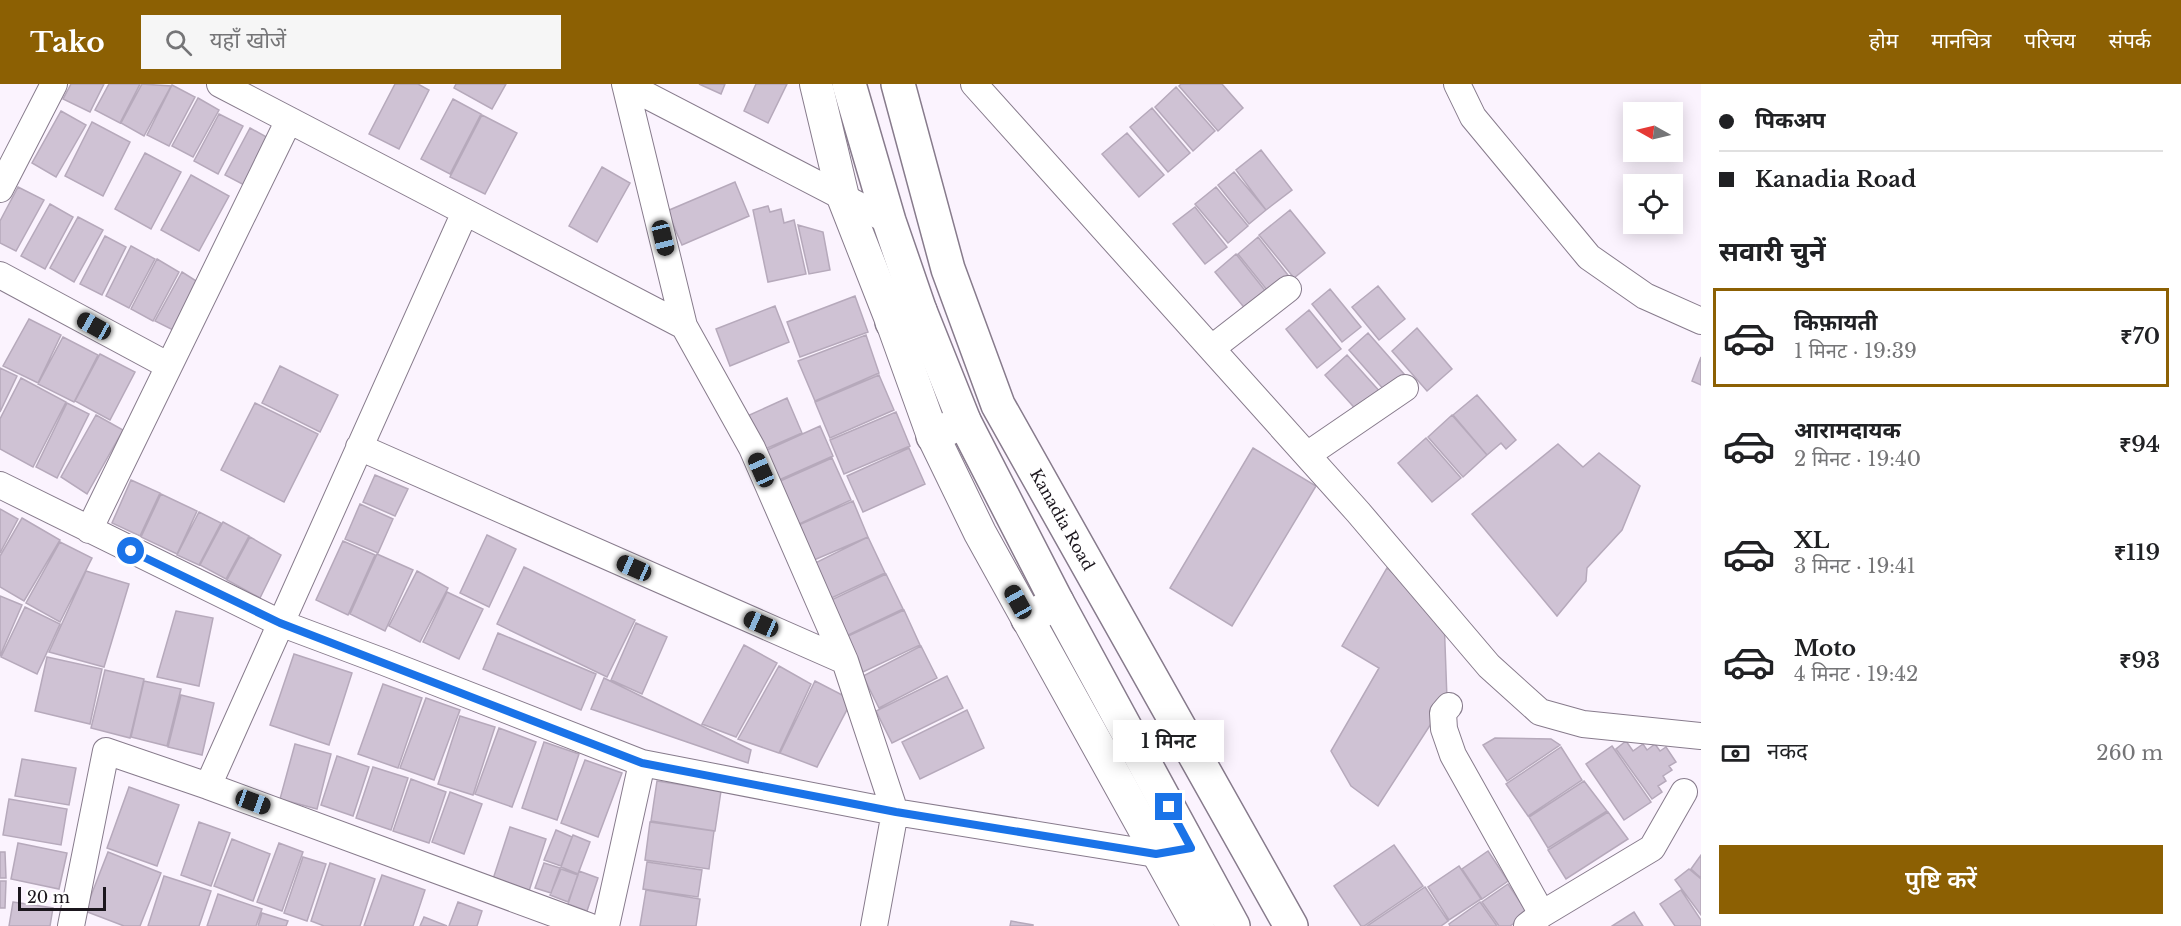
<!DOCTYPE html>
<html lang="hi">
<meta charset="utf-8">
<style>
:root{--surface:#fff;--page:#f6f6f6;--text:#202124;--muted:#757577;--line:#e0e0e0;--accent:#8c6003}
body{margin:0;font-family:"Libre Baskerville","Noto Sans Devanagari",serif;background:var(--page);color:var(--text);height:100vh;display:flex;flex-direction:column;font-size:22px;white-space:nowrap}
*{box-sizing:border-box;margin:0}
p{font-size:20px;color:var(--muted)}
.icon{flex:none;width:33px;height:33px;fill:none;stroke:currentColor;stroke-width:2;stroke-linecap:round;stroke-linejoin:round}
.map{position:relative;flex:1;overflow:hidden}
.details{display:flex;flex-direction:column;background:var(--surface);width:480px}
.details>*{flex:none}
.guide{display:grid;align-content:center;height:132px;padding:0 18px;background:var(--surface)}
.needle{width:39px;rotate:278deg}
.controls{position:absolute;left:1623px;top:18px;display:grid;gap:12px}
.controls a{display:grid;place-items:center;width:60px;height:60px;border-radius:0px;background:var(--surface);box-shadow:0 3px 15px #0003;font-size:30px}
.scale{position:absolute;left:18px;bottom:15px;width:88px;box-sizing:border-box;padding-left:6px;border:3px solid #1b161d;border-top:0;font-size:16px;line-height:21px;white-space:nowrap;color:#1b161d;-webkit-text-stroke:4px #fff;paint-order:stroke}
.end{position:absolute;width:27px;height:27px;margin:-14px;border:8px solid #1a73e8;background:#fff;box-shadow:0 0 0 3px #fff}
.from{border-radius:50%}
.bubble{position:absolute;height:42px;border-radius:0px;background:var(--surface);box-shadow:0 3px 15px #0003;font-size:20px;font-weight:600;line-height:42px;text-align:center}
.car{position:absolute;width:18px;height:36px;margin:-18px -9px;border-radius:8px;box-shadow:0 0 4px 2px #0007;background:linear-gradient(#222 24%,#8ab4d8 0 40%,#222 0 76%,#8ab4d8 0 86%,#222 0)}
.guide b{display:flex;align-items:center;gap:21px;height:57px;font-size:22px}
.guide b+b{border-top:2px solid var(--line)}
.guide i{width:15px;height:15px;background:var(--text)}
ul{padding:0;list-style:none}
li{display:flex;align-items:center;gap:18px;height:99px;margin:0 12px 9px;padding:0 6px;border:3px solid transparent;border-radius:0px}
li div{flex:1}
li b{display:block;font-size:22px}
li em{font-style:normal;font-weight:600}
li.active{border-color:var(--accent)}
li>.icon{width:54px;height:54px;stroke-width:1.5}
h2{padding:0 18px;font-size:27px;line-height:72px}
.pay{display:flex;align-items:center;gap:15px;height:66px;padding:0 18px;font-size:22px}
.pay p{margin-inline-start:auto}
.action{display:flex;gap:12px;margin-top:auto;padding:12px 18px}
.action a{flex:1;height:69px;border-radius:0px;background:var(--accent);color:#fff;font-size:24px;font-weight:600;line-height:69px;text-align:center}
header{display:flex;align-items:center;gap:36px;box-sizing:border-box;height:84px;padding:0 30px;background:var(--accent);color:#fff}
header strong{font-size:28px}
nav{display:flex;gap:33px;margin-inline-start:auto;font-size:21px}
.search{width:420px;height:54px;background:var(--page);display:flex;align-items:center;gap:15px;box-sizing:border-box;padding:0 21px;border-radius:0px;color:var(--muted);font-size:22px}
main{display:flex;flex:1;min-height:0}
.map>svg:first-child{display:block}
</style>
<header>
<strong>Tako</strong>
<div class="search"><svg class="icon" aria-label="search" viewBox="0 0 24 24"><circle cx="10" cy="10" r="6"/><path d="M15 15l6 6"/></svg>यहाँ खोजें</div>
<nav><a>होम</a><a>मानचित्र</a><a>परिचय</a><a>संपर्क</a></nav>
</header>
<main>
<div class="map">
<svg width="1701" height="842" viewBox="0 0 1701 842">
<rect width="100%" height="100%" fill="#fbf3fe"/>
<!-- building -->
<path fill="#cfc2d4" stroke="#b6a9bb" stroke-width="1.5" d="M71,0h33l-14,28 -27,-13z
M109,0h31l-20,39 -25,-13z
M142,0l29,2 -27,50 -23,-13z
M395,0h23l11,6 -30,59 -30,-15z
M456,0h50l-14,25 -38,-21z
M699,0h26l-4,10z
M756,0h31l-19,39 -24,-12z
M1181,0h41l21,24 -25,23 -39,-45z
M172,1l23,12 -26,49 -22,-11z
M1176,3l39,44 -22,20 -38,-44z
M198,14l21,12 -26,47 -21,-11z
M453,15l28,15 -31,60 -29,-15z
M1152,24l38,45 -22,19 -38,-45z
M61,27l25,14 -30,52 -24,-14z
M219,30l24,12 -25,48 -24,-13z
M482,31l35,18 -32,61 -35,-17z
M92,38l38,20 -27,54 -38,-20z
M250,44l22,12 -24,47 -23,-12z
M1127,49l37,42 -25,22 -37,-43z
M1261,66l31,40 -26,20 -30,-40z
M145,69l36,19 -30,57 -36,-20z
M602,83l28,16 -33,59 -28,-16z
M1234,88l32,38 -17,14 -31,-39z
M191,91l38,21 -30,55 -38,-21z
M735,98l14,34 -67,29 -15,-34z
M18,103l26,13 -28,51 -16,-8v-22z
M1216,103l32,39 -20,17 -33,-39z
M50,120l23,13 -28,52 -24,-13z
M768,122l2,6 11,-3 3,14 10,-3 12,54 -38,8 -15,-72z
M1195,123l32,40 -22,17 -32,-40z
M1290,126l35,43 -31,25 -35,-43z
M78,133l25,13 -29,52 -24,-14z
M798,141l25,7 7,38 -21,4z
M105,152l21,11 -24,48 -22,-11z
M1258,153l33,42 -20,16 -33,-41z
M131,162l24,13 -26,49 -23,-12z
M1236,170l31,39 -20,18 -32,-39z
M157,175l22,13 -26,49 -22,-12z
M182,188l19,12 -22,49 -24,-12z
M1378,202l27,33 -26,21 -27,-33z
M1330,205l31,38 -19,15 -30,-38z
M855,212l13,36 -68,25 -13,-35z
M775,222l14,36 -59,24 -14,-37z
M1309,226l32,39 -24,19 -31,-39z
M29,235l32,16 -23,48 -35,-17z
M1417,244l35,41 -25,22 -35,-40z
M1368,249l36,41 -19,17 -36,-41z
M866,251l13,38 -64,28 -17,-40z
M63,253l35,18 -24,47 -36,-18z
M100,270l35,18 -25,48 -35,-19z
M1347,271l35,39 -22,20 -35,-39z
M1701,273v28l-9,-4z
M280,282l58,29 -18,37 -58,-29z
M0,284l17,8 -17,36z
M879,291l15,35 -64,28 -15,-36z
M21,294l45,24 -33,65 -33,-18v-30z
M1477,311l39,45 -10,9 -5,-6 -14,12 -34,-40z
M787,314l15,35 -44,19 -15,-34z
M67,319l22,11 -32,64 -21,-11z
M255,319l63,31 -34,68 -63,-32z
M896,328l14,34 -66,28 -14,-34z
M96,331l27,15 -36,64 -26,-17z
M1452,331l35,40 -24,22 -35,-40z
M820,342l13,30 -54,24 -12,-30z
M1426,354l35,40 -29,24 -34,-39z
M1558,360l25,23 16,-14 41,33 -18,44 -35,38 -1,13 -29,35 -85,-102z
M909,364l16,36 -62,28 -16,-36z
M1253,364l63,38 -84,140 -62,-38z
M832,374l19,42 -54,25 -19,-43z
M375,391l33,14 -13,27 -32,-14z
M131,396l29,13 -20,43 -28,-13z
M161,410l36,17 -20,43 -36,-17z
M853,417l15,36 -61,26 -15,-35z
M360,420l33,15 -15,34 -33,-14z
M0,425l18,10 -18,34z
M199,428l22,11 -22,42 -22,-10z
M22,434l38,22 -36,61 -24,-14v-31z
M223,438l26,14 -23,43 -26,-14z
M487,451l29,14 -27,58 -29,-14z
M250,453l31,18 -21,43 -33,-18z
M868,453l17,36 -60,28 -16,-35z
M343,457l32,14 -27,60 -32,-15z
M60,458l32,16 -32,64 -34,-19z
M377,470l36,16 -28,61 -35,-17z
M524,483l111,53 -28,57 -110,-53z
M1387,484l57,49 3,82 -69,107 -27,-20 -20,-35 48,-83 -37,-22z
M86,487l43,13 -25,83 -55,-15z
M417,487l31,17 -28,54 -31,-16z
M886,490l17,35 -59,28 -17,-35z
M447,508l36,17 -24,50 -36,-17z
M0,512l22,9 -22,51z
M25,523l35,17 -23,50 -36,-17z
M904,526l16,35 -57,27 -17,-35z
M176,527l37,7 -14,68 -42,-9z
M636,539l31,14 -25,57 -31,-14z
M498,549l98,41 -15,36 -98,-41z
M744,561l33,18 -41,74 -34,-13z
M921,562l16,32 -58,30 -16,-32z
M294,570l58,19 -23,72 -59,-20z
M47,573l55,12 -12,55 -55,-13z
M779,582l32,18 -32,69 -41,-14z
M105,586l39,9 -14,59 -39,-10z
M947,592l16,32 -71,35 -16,-32z
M604,594l147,72 -3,13 -157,-54z
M144,597l37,8 -14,57 -36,-9z
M815,597l37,19 -35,67 -37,-14z
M383,600l39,14 -24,70 -40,-14z
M181,611l33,8 -12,52 -34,-8z
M426,614l34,12 -26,70 -34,-12z
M967,626l17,38 -64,31 -18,-37z
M460,632l35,11 -22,68 -35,-11z
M499,644l37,14 -24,65 -37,-13z
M1495,654l56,1 9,6 -53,36 -24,-36z
M1626,657l7,10 10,-7 4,6 8,-6 5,7 6,-4 10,15 -7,4 3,4 -9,6 3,5 -8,5 4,6 -10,7 -36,-50z
M544,658l35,12 -22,66 -35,-12z
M295,660l36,10 -14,55 -37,-10z
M1612,662l39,56 -27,18 -38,-56z
M1561,663l21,33 -54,36 -22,-32z
M337,672l32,11 -16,49 -32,-11z
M22,675l54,9 -7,37 -54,-9z
M585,676l37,13 -24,64 -37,-14z
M373,683l35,11 -17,52 -35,-12z
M411,695l35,13 -17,51 -36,-12z
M657,697l64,10 -6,40 -64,-10z
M1584,697l23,30 -59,37 -19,-31z
M129,703l50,18 -22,61 -50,-18z
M450,708l32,12 -18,50 -32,-12z
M9,715l58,10 -6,36 -58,-10z
M1608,728l20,27 -62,40 -18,-29z
M199,738l31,11 -19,53 -30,-11z
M650,738l64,9 -5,38 -64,-9z
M510,743l36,12 -17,52 -36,-12z
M556,746l16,7 -11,29 -17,-6z
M573,751l17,7 -12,32 -17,-7z
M232,755l38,15 -17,47 -39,-15z
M18,759l49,10 -8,36 -48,-10z
M279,759l24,9 -21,59 -25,-9z
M1394,761l29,41 -59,40h-3l-27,-40z
M1488,767l20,30 -26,18 -20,-30z
M0,768h5l1,26h-6z
M108,768l53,21 -21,53h-16l-39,-15z
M1701,771v23l-10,-9z
M303,773l23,7 -19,57 -23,-8z
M647,778l55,8 -4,27 -55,-8z
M330,779l45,16 -15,47h-36l-13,-5z
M544,779l16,5 -9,25 -16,-5z
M1459,782l22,33 -32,21 -21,-33z
M561,785l17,6 -10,27 -18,-7z
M1689,785l12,10v36l-26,-35z
M579,787l19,7 -11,33 -19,-7z
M382,791l43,15 -12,36h-49z
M164,792l47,15 -12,35h-51z
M0,797h6l-1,27h-5z
M1508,800l20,30 -18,12h-11l-17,-24z
M1425,803l23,34 -7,5h-74z
M646,806l54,9 -4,27h-56z
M1681,806l20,30v6h-26l-15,-22z
M218,810l44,15 -6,17h-49z
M13,818l40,6 -3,18h-41z
M458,818l24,9 -5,15h-28z
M1480,818l17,24h-47l-1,-2z
M1634,828l9,14h-31z
M262,829l26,8 -2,5h-28z
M424,833l23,9h-27z
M1011,837l22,4v1h-23z"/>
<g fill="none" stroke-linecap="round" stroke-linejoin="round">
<defs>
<path id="minor" d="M220,0l464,242
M625,0l59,242 68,122 93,213 50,151 -21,114
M625,0l264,137
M974,0l384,428 131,154 51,46 43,12 118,12
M1457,0l16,33 116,140 56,39 56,25
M0,105l54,-105
M0,191l169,91
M1212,264l76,-59
M359,363l486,214
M1307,371l98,-67
M0,401l280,138 104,39 258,101 253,49 261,42 17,-3
M89,446l200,-410
M1449,622l-6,7 1,16 9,26 89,159
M208,702l257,-574
M71,842l35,-175 102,35 380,140
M606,842l36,-163
M1527,842l15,-12 110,-66 32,-56"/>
<path id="tertiary" d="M816,0l27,113 49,125 41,114 47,97 218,393"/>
<g id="secondary">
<path d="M849,0l40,137 31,90 44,110 93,181 176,324"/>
<path id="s1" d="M898,0l50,185 50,136 293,521"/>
<path d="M892,238l28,-11"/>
<path d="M933,352l31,-15"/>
<path d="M1028,535l29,-17"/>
</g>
</defs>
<!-- minor casing -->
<use href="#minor" stroke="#877b8c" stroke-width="28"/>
<!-- tertiary casing -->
<use href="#tertiary" stroke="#877b8c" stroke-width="34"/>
<!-- secondary casing -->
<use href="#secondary" stroke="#877b8c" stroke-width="36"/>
<!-- minor -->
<use href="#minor" stroke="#fff" stroke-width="26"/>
<!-- tertiary -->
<use href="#tertiary" stroke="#fff" stroke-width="32"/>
<!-- secondary -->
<use href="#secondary" stroke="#fff" stroke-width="33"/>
</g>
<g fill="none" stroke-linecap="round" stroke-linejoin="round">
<!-- route -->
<path stroke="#1a73e8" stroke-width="8" d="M131,467l149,72 362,140 254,49 260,42 35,-6 -22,-41"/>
</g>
<g text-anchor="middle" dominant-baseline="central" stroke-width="4.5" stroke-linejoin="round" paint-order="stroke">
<!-- street labels -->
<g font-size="16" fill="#1b161d" stroke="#fff">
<text stroke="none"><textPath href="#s1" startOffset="468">Kanadia Road</textPath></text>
</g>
</g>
</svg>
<div class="controls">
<a><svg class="needle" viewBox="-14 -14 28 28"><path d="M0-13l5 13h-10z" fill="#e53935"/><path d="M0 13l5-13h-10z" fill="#757577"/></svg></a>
<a><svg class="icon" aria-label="locate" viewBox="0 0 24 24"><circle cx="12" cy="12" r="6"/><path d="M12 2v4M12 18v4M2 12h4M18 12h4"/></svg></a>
</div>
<div class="scale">20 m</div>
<i class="end from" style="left:131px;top:467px"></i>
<i class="end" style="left:1169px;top:723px"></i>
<div class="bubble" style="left:1113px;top:636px;width:111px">1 मिनट</div>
<i class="car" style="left:663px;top:154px;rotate:166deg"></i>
<i class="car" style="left:94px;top:242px;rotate:299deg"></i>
<i class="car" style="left:761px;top:386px;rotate:336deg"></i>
<i class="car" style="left:634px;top:484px;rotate:294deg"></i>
<i class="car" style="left:1018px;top:518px;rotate:331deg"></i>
<i class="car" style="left:761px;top:540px;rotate:294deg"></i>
<i class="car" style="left:253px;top:718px;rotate:110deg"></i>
</div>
<section class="details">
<div class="guide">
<b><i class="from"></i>पिकअप</b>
<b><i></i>Kanadia Road</b>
</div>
<h2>सवारी चुनें</h2>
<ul>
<li class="active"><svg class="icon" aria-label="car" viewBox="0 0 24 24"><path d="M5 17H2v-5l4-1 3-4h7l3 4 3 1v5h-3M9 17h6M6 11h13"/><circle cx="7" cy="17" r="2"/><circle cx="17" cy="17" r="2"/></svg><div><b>किफ़ायती</b><p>1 मिनट · 19:39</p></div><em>₹70</em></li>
<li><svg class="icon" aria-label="car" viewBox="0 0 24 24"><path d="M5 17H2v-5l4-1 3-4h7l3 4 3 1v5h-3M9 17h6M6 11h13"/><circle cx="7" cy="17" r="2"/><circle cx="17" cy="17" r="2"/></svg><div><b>आरामदायक</b><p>2 मिनट · 19:40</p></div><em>₹94</em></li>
<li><svg class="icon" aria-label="car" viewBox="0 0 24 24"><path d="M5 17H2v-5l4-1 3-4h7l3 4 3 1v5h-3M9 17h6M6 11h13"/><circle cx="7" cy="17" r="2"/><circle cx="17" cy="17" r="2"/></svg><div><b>XL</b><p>3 मिनट · 19:41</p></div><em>₹119</em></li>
<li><svg class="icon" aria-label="car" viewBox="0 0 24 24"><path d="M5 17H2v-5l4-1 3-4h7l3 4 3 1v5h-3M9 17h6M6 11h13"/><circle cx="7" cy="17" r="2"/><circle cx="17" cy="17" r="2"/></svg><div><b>Moto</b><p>4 मिनट · 19:42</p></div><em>₹93</em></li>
</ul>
<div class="pay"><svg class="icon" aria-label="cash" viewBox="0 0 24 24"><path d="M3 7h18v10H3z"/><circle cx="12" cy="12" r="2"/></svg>नकद<p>260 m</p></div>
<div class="action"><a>पुष्टि करें</a></div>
</section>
</main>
